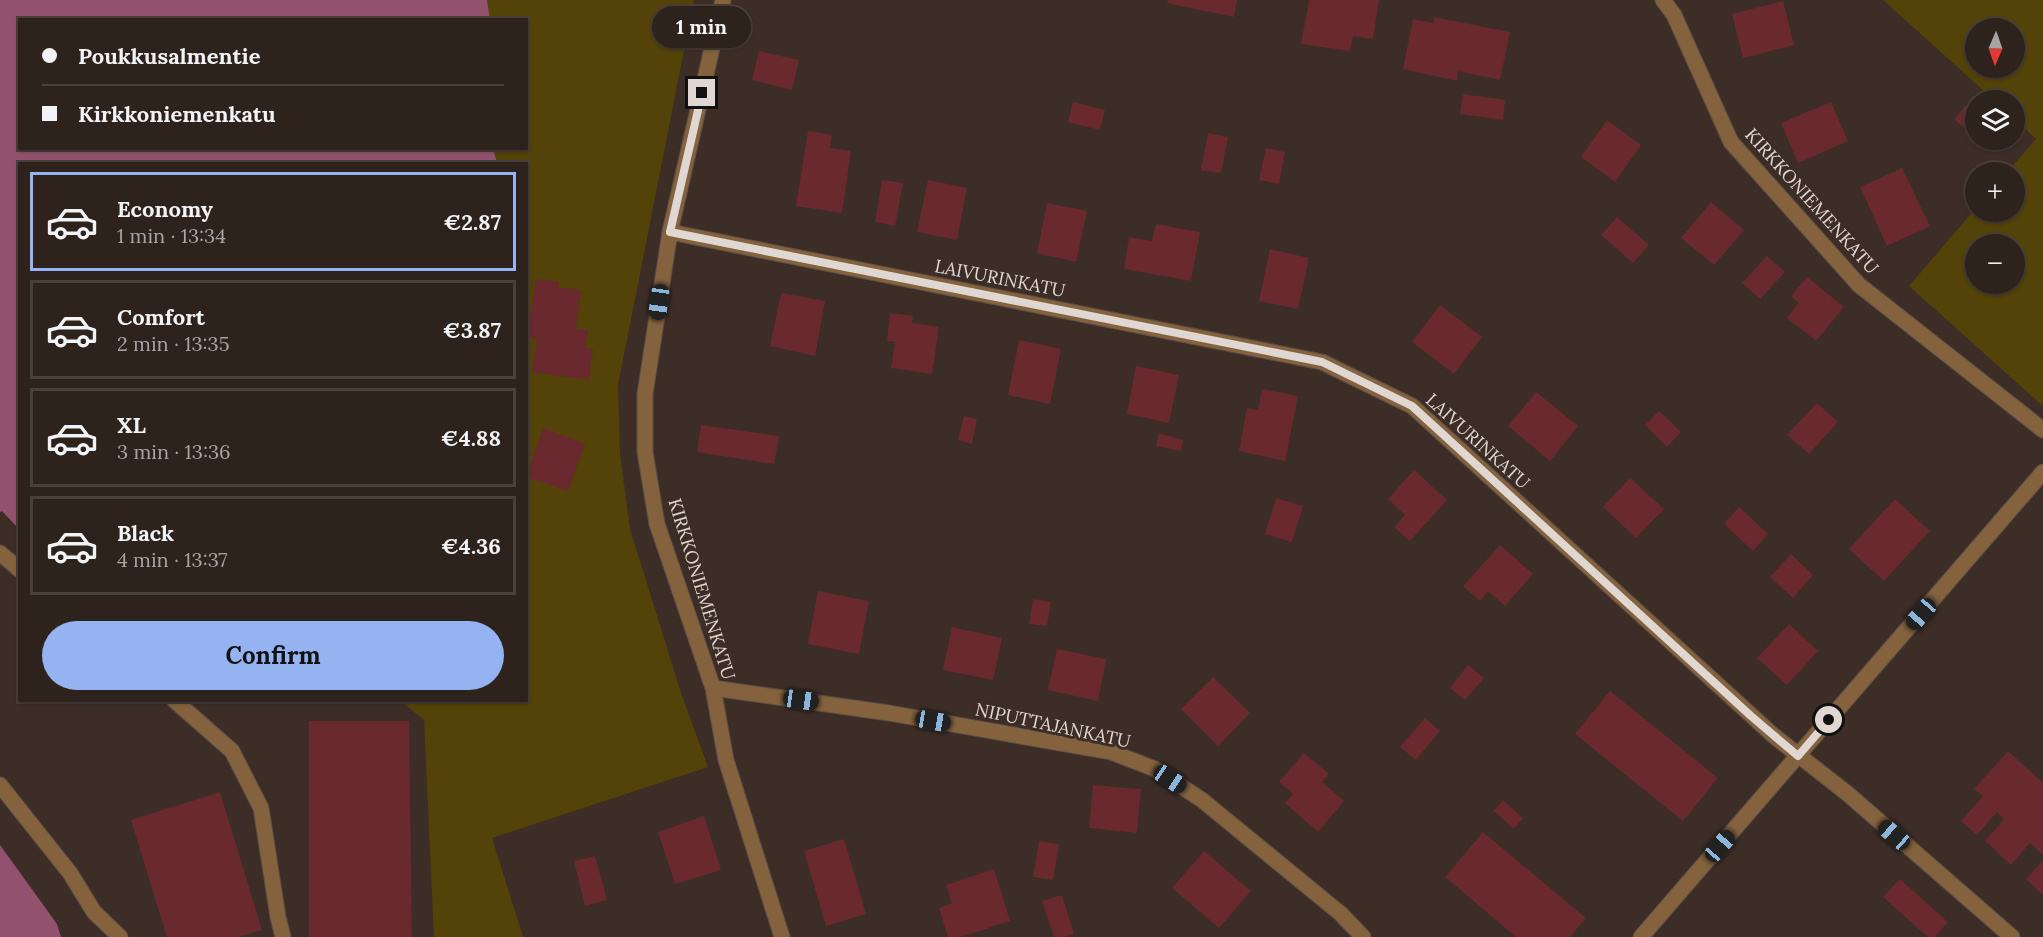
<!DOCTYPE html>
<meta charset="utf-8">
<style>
:root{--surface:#2e221d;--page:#3a2f2a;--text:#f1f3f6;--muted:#a7a4a4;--line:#493f3b;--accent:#95b2f1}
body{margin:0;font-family:Lora,serif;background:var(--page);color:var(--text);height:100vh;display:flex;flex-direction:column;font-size:22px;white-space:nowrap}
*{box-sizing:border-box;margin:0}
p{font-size:20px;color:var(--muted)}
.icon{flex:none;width:33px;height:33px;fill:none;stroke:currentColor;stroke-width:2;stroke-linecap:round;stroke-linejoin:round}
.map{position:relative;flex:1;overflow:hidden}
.panel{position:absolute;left:18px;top:162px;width:510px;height:540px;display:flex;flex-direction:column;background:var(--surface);border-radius:0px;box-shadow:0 2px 4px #0004,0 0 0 2px var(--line)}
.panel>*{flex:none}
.top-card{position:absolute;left:18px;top:18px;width:510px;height:132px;border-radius:0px;box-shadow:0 2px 4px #0004,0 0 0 2px var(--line);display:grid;align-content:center;height:132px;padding:0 24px;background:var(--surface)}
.needle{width:39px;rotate:182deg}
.tools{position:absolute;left:1965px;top:18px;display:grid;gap:12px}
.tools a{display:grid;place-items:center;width:60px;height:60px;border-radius:50%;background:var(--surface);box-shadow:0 2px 4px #0004,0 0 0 2px var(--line);font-size:30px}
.end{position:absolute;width:27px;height:27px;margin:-14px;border:8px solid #e1d7d2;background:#111;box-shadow:0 0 0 3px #111}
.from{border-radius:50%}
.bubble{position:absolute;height:42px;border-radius:21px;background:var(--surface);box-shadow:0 2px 4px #0004,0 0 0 2px var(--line);font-size:20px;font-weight:700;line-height:42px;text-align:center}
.car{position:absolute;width:18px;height:36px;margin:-18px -9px;border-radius:8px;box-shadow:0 0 4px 2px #0007;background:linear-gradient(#222 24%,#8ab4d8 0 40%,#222 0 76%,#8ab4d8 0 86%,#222 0)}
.top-card b{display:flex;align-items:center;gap:21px;height:57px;font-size:22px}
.top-card b+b{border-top:2px solid var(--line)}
.top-card i{width:15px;height:15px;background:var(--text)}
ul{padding:10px 0 0;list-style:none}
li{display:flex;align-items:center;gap:18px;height:99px;margin:0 12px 9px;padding:0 12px;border:3px solid var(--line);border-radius:0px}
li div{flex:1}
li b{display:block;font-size:22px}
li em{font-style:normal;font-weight:700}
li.on{border-color:var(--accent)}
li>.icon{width:54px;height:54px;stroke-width:1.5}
.button{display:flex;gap:12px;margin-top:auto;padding:12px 24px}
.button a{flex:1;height:69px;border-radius:36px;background:var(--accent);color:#111;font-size:24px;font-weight:700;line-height:69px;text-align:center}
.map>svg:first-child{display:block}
</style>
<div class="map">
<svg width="2043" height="937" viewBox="0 0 2043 937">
<rect width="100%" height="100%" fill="#3d2d27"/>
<!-- green -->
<path fill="#534308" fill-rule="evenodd" d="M487,0h207l-76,385 2,69 10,75 51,164 27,74 -216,71 31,99h-89l-10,-217 -23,-19 125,-1v-536l-29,-1 -4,-14 33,-1v-128l-36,-1z
M1883,0h160v406l-134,-120 66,-77 1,3h38v-40h-7l29,-33 -21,-20 -1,-19h-20zM1976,28h38v40h-38zM1976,244h38v40h-38z"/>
<!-- water -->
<path fill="#92526d" d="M0,0h487l3,19 -470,1v128h473l4,15 -477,1 -1,365 -17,-18 -2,1z
M0,845l57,79 4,13h-61z"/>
<!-- building -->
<path fill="#69292e" d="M1168,0h69l-3,17 -67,-14z
M1309,0h70l-6,39 -20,-3 -3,15 -49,-7z
M1783,1l11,44 -51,13 -11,-44z
M1434,17l76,15 -10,48 -42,-9 -1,10 -54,-12 10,-50 20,4z
M759,51l40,9 -7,30 -40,-10z
M1463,94l42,6 -2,20 -43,-6z
M1073,102l32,8 -5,20 -32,-8z
M1831,102l17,39 -50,22 -17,-40z
M1965,106l11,9v13l-5,6 -17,-15z
M1607,120l34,25 -26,37 -34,-25z
M808,131l24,4 -2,13 21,3 -9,62 -46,-7z
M1208,133l20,4 -7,36 -20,-3z
M1266,148l19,4 -6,32 -20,-4z
M1902,168l28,58 -43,20 -27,-59z
M882,180l21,3 -8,43 -20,-4z
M928,180l39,8 -10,52 -40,-8z
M1711,202l33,28 -30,35 -33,-27z
M1047,203l40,8 -11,51 -39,-9z
M1617,217l32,28 -16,18 -32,-28z
M1156,224l44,8 -9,49 -67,-12 5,-32 23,4z
M1270,249l39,9 -11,51 -39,-8z
M1767,256l18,16 -25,27 -18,-16z
M1807,277l37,30 -28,34 -29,-23 12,-15 -8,-7z
M536,279l23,3 -1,5 23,3 -5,39 12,1 -3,18 8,1 -4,31 -57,-8 5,-33 -10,-2z
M781,293l44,8 -10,55 -45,-10z
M1440,305l42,32 -28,37 -42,-32z
M890,313l23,3 -1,7 27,4 -7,47 -41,-6 4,-26 -8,-1z
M1019,340l42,9 -11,55 -42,-9z
M1136,366l43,9 -10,48 -42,-9z
M1262,389l36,7 -13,65 -46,-10 8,-43 11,2z
M1536,392l42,34 -28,35 -42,-35z
M1817,403l21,19 -29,32 -22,-19z
M1659,411l22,21 -14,15 -22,-22z
M964,416l13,3 -5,25 -14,-4z
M701,425l78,11 -5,28 -77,-12z
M543,428l42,16 -17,47 -42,-14z
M1159,433l24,7 -2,11 -25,-5z
M1414,470l33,30 -37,41 -16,-14 11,-12 -17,-16z
M1630,478l34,31 -28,29 -33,-31z
M1276,498l27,8 -11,36 -27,-8z
M1895,499l35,32 -46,50 -35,-32z
M1739,507l29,27 -15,17 -29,-27z
M1500,545l33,29 -28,32 -17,-15 -8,10 -17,-15z
M1791,554l22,21 -20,23 -23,-21z
M818,591l51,10 -10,53 -51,-10z
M1033,599l18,3 -4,24 -18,-2z
M1789,624l29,27 -31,34 -30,-27z
M952,627l50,11 -9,42 -50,-10z
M1057,649l49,10 -8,42 -50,-11z
M1468,665l16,13 -19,22 -15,-12z
M1213,677l37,36 -32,33 -37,-37z
M1610,691l108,87 -35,43 -108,-87z
M1425,718l15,13 -24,29 -16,-13z
M309,721h100l3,216h-103z
M2008,751l35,32v72l-13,-12 -19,22 -26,-24 19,-22 -7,-7 -20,23 -16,-14 22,-25 -9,-7z
M1304,753l25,21 -7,8 22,19 -26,31 -33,-29 8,-9 -14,-12z
M1093,785l48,4 -4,44 -48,-5z
M220,792l42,138 -24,7h-71l-36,-117z
M1503,800l20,18 -9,11 -20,-18z
M704,816l17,54 -46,14 -17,-52z
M1483,832l103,86 -16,19h-54l-71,-60z
M844,839l22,75 -40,12 -22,-75z
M1039,841l20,3 -6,36 -20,-3z
M1204,851l47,40 -32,37 -47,-40z
M595,856l12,44 -22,6 -11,-45z
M2043,860v35l-17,-16z
M994,869l16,52 -50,16h-12l-9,-29 13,-5 -6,-18z
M1900,879l48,43 -13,15h-7l-45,-40z
M1062,895l12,39 -9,3h-11l-12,-36z"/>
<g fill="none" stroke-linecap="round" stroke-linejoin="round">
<defs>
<path id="minor" d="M723,0l-53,232 -25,162v58l12,72 56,164 13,72 56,177
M1663,0l11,15 57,127 128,143 184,145
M670,232l652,130 90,44 362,330 74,58 164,143
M0,553l20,17
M713,688l176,25 222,39 44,17 47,31 139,114 22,23
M174,700l58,51 29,57 17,109 5,20
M0,785l70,88 24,39 26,25
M1641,937l402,-465"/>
</defs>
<!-- minor casing -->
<use href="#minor" stroke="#5b4c46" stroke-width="17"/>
<!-- minor -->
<use href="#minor" stroke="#84623d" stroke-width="15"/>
</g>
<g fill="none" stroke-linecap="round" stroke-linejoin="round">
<!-- route -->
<path stroke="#e1d7d2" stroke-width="8" d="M702,93l-32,139 652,130 90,44 339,310 47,40 31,-36"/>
</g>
<g text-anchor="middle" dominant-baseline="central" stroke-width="6" stroke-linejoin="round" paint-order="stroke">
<!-- street labels -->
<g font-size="18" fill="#e1d7d2" stroke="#3d2d27">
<text transform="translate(1812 201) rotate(48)">KIRKKONIEMENKATU</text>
<text transform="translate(1000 278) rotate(11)">LAIVURINKATU</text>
<text transform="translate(1478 441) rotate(42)">LAIVURINKATU</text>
<text transform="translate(702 589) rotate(73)">KIRKKONIEMENKATU</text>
<text transform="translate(1053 725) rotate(12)">NIPUTTAJANKATU</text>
</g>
</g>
</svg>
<div class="tools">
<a><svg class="needle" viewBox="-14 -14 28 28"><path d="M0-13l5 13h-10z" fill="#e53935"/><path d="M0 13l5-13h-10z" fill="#a7a4a4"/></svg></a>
<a><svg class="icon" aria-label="layers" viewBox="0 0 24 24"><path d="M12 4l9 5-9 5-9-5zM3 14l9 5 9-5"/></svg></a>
<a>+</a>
<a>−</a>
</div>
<i class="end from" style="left:1829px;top:720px"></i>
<i class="end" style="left:702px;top:93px"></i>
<div class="bubble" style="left:652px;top:6px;width:99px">1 min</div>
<i class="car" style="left:659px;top:302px;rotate:188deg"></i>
<i class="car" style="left:1921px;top:614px;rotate:221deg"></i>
<i class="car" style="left:801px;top:700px;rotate:98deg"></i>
<i class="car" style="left:933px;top:721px;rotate:100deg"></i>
<i class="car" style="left:1170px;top:779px;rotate:124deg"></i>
<i class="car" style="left:1894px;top:835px;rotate:311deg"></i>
<i class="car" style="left:1720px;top:846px;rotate:41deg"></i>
<div class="top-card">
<b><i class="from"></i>Poukkusalmentie</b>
<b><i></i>Kirkkoniemenkatu</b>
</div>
<section class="panel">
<ul>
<li class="on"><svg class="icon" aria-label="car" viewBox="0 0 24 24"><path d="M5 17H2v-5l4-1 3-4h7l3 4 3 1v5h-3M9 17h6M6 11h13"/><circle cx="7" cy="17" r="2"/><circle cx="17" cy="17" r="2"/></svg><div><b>Economy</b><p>1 min · 13:34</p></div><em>€2.87</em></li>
<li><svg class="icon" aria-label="car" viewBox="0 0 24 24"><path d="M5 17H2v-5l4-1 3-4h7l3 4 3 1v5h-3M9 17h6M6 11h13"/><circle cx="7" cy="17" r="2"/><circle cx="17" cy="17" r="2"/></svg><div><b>Comfort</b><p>2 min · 13:35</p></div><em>€3.87</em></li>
<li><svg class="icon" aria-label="car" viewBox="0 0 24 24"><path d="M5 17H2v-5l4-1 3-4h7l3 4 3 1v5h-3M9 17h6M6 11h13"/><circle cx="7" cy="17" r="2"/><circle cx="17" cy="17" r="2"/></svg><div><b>XL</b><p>3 min · 13:36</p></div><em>€4.88</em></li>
<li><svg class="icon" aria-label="car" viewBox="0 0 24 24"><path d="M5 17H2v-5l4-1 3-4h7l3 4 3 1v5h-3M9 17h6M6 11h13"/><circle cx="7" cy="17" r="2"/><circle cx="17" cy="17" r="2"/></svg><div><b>Black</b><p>4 min · 13:37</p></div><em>€4.36</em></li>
</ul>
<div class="button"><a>Confirm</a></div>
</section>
</div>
